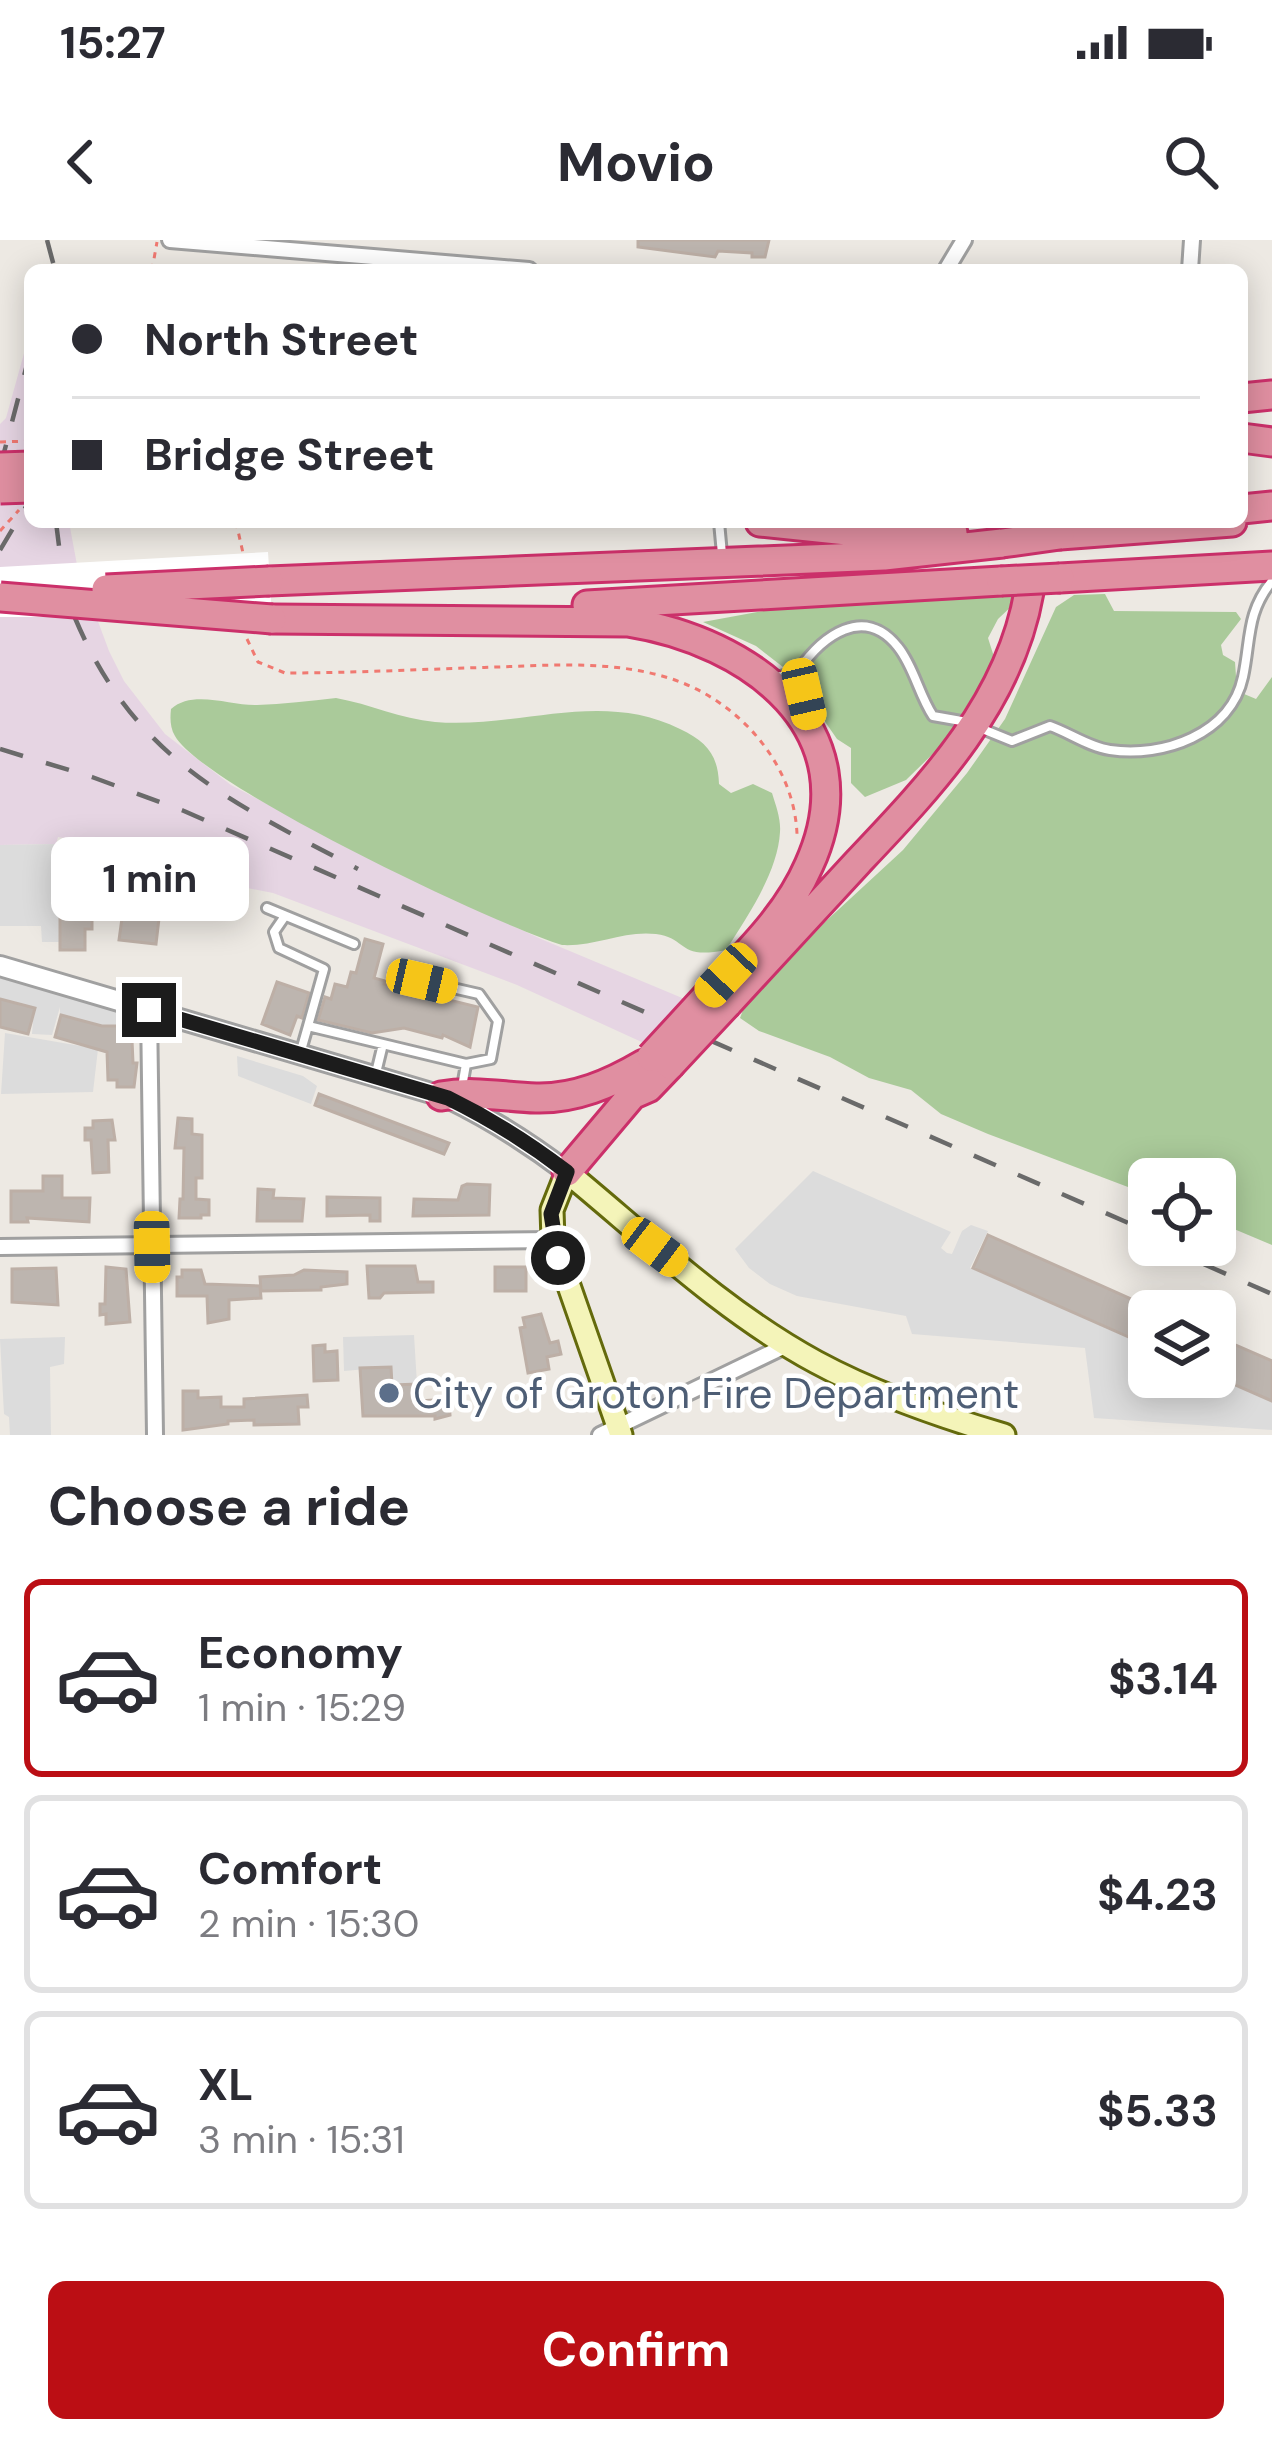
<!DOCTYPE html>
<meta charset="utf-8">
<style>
:root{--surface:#fff;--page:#f2f2f3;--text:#2b2b33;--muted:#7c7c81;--line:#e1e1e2;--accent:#bb0e14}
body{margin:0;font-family:"DM Sans",sans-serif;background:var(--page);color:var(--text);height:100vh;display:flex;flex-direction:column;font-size:45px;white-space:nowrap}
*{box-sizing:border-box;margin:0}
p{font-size:39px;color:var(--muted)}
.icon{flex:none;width:66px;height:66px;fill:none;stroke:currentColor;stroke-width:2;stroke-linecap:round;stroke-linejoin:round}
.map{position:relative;height:1195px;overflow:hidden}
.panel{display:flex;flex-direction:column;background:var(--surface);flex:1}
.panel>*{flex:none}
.guide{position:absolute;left:24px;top:24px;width:1224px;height:264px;border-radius:18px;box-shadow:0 6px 30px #0003;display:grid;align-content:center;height:264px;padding:0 48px;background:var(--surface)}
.controls{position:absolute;left:1128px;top:918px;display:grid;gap:24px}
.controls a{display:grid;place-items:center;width:108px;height:108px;border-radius:18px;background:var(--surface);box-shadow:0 6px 30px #0003;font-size:60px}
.end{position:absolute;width:54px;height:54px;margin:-27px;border:15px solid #1c1c1c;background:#fff;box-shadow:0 0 0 6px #fff}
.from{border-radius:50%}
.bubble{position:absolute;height:84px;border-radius:18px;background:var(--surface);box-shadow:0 6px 30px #0003;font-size:39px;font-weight:700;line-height:84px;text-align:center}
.car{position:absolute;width:36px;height:72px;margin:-36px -18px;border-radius:15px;box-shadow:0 0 9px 3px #0007;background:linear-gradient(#f5c518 24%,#345 0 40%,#f5c518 0 76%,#345 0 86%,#f5c518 0)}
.guide b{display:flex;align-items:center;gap:42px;height:114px;font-size:45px}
.guide b+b{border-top:3px solid var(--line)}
.guide i{width:30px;height:30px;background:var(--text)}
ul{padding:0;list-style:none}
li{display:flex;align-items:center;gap:36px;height:198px;margin:0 24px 18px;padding:0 24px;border:6px solid var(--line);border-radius:18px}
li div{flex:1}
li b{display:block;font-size:45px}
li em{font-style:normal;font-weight:700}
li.selected{border-color:var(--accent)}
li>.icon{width:108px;height:108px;stroke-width:1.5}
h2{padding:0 48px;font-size:54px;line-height:144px}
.button{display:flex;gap:24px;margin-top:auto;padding:24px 48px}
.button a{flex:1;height:138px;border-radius:18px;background:var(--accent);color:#fff;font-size:48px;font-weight:700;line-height:138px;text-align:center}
.status{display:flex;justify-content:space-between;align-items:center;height:84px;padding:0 60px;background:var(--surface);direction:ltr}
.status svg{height:33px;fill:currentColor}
header{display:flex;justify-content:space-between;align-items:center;height:156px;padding:0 48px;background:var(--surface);font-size:54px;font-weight:700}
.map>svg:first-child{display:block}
</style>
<div class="status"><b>15:27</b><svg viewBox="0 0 49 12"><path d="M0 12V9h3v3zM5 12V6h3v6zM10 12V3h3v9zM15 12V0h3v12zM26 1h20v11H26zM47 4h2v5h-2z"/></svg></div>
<header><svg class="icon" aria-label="back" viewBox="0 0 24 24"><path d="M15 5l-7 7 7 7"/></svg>Movio<svg class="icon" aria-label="search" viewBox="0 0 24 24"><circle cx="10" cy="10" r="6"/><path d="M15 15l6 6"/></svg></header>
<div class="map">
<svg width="1272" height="1195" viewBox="0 0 1272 1195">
<rect width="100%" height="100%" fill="#ede9e3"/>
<!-- industrial -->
<path fill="#e6d5e3" d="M30,92v190h39l8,43 32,86 15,30 41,53 66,51 150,79 160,75 146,61 -41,44 -129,-59 -244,-92 -108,-21 2,-18 -109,-17 -2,7 -56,1v-421l6,-6z"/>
<!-- forest -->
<path fill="#aaca9a" d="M1105,354l9,17 122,1 5,7 -20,26 2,10 12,7 2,29 19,8 16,-22v568l-57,-24v-42h-66v16l-161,-61 -47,-20 -30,-24 -42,-12 -39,-21 -71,-26 -19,-13 3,-8 82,-88 78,-72 64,-77 38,-54 51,-112 18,-12z
M1015,356l1,6 -18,17 -10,19 7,22 -51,83 -38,37 -41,17 -14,-14v-35l-14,-9 -45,-65 -36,-28 -53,-24 65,-12z
M336,458c34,6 65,21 99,24 84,7 165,-33 245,7 27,13 38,26 39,55l12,9 22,-9 19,9c4,13 9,26 8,39 -2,40 -33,85 -54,118 -49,10 -38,-12 -70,-16 -32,-4 -62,13 -94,11 -64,-19 -359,-159 -387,-209 -5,-8 -5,-18 -4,-27 22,-20 60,-3 86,-4 26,-1 53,-4 79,-7z"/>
<!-- parking -->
<path fill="#dcdcdc" d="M56,604l4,98h-18l-1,-16h-41v-81z
M0,738l135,39 4,9 -42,-1 -37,-8v-10l-8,28 -20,-1 2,-26 -34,-9z
M5,793l93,16 -5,43 -92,2z
M237,816l66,20 14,10 -6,18 -73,-28z
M813,931l138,61 -10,16 6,5 5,1 10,-23 9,-6 17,6 -18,37 179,76v33h66v-4l57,24v33l-178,-12 -9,-70 -173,-14 -6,-18 -109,-20 -27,-12 -21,-16 -14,-19z
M414,1095l3,49 -25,1 -1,-18 -47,4 -1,-34z
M65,1097l-1,27 -14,3 1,68h-41l-1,-18 -5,-3 -4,-75z"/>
<!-- pier -->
<path fill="#fff" d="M268,312l5,81 -176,-16h-97v-50z"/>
<!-- building -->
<path fill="#bdb5af" stroke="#bdafa6" stroke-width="3" d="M638,0h131l-4,17h-13v-4l-34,-2 -3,6 -77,-10z
M160,670l-4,34 -37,-4 4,-29z
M92,671v18h-7v21h-25v-38z
M365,699l18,5 -9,34 11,3 -1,3 94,23 -8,40 -27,-12 -1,3 -38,-10 -32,5 -54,-13 7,-23 6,2 4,-15 12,3 4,-15 5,1z
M277,742l32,11 -7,25 -5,-2 -7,19 -28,-11z
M0,759l35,9 -7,26 -28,-7z
M61,775l41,11h35v14h-5l1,23h4l-3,24h-17v-7h-9l-1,-28 -52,-15z
M319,854l130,49 -5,11 -129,-49z
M178,878l14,1v15l10,1v43h-6v21l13,1v15h-8v3h-22l1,-19h3l1,-51h-9z
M112,880l3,20h-7l1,32 -16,1 -2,-33h-6v-12h8v-7z
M43,936h19v22h28l-1,24 -62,-4 1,4h-17v-31h32z
M467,944l23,1 -1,30 -76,1 1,-17 44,1 4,-14z
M258,949l16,1 -1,8 31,1 -2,22h-45z
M327,957l53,1v23h-10v-6l-43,1z
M988,995l161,72v39l-176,-78z
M367,1026h48l3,16h15v10l-49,1 -4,5h-11z
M106,1027l20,2 4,53 -24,2v-10l-6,1v-11h5z
M495,1027h31v24h-31z
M56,1028l2,37 -46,-3v-33z
M182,1030h19l4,14 55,2 1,12 -32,2v19l-21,4 -1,-27h-30v-19h5z
M304,1030l43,2v12l-26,3v3l-60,1 -1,-14 34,-2z
M541,1074l9,29 8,-2 3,13 -14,3 2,12 -21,4 -8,-45 5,-1 -2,-9z
M1215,1096l57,25v40l-57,-25z
M325,1105v7l12,-1 1,29 -24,1 -1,-35z
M391,1127l1,18 25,-1 1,17 31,-2 1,16 -15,4v-3h-72l-3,-48z
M183,1151h15v7l23,-1v10h23v-8l63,-4 1,12h-10l1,17 -45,1v-5l-26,1v3l-45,6z"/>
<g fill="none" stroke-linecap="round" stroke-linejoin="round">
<!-- motorway-tunnel -->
<path stroke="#c3c0bb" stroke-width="27" stroke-dasharray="27 14" stroke-linecap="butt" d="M1029,352l2,-70"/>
<defs>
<path id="service" d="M719,282l3,32
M802,430l5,38
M777,437l21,-6c24,-35 66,-67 100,-24 16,20 21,48 35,69l34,6
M980,488l32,13 38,-15c20,7 39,21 60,24 53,8 121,-16 133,-73 8,-37 3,-64 29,-96
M267,668l87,36
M285,676l-11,16 5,16 45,21 -16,57 158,38
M422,741l57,13 19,27 -7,38 -25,5 -4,23
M300,814l8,-28
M375,837l8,-33"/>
<path id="minor" d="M170,0l359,30
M946,30l18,-30
M1190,30l2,-30
M149,770l6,425
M0,1007l553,-7
M600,1195l187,-90"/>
<path id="tertiary" d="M0,726l448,132c43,21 81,45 119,74"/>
<path id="secondary" d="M621,1195l-68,-195 -1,-30 15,-38c80,66 157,140 249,190 59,32 123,54 188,73"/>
<path id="motorway" d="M1242,158l30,-3
M1242,198l30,4
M1242,269l30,-3
M760,282l116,12 77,-1
M1060,295l172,-13
M1060,338l212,-12
M269,341l615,-25 118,-13
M587,365l414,-24
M272,379l356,3c122,19 243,107 181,243 -22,51 -64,90 -101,130
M727,764c44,-48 88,-95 132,-143 74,-78 151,-159 170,-269
M441,856c33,-6 62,1 95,2 39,1 74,-14 108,-34
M567,932l65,-77 16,-7 22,-23"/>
</defs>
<!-- service casing -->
<use href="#service" stroke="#a0a0a0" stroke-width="14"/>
<!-- minor casing -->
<use href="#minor" stroke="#a0a0a0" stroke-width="20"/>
<!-- tertiary casing -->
<use href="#tertiary" stroke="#a0a0a0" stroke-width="24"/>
<!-- secondary casing -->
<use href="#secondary" stroke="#646a0c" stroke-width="27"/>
<!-- motorway casing -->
<use href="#motorway" stroke="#cb306a" stroke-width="33"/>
<!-- path -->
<path stroke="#f07971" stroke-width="3" stroke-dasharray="6 6" stroke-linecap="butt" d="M152,30l5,-28
M236,282l7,31
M0,291l19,-21
M247,399l11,23 27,11c70,0 141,-4 212,-6 55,-2 111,-6 165,9 71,19 132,84 135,158"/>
<!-- service -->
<use href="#service" stroke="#fff" stroke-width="8"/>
<!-- minor -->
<use href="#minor" stroke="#fff" stroke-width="14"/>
<!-- tertiary -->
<use href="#tertiary" stroke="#fff" stroke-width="18"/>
<!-- secondary -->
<use href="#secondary" stroke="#f4f4b9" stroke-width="21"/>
<!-- motorway -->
<use href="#motorway" stroke="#e08fa1" stroke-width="27"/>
<!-- rail -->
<path stroke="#6a6a6a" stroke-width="4.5" stroke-dasharray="24 24" stroke-linecap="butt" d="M47,0l8,30
M0,228l30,-115
M56,282l5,40
M0,310l30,-50
M75,378c60,142 155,183 283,251
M0,509l92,28 92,34 965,421
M1160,1005l112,49"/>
<defs>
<path id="motorway-bridge" d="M0,227l30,-1
M0,249l30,-1
M1002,303l58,-8
M1001,341l59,-3
M106,349l163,-8
M0,357l272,22
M651,817l57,-62
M670,825l57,-61"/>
</defs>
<!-- motorway-bridge casing -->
<use href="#motorway-bridge" stroke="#cb306a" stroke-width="33" stroke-linecap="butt"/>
<!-- path-bridge -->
<path stroke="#f07971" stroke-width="3" stroke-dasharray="6 6" stroke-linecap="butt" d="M0,202l30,-1"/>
<!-- motorway-bridge -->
<use href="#motorway-bridge" stroke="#e08fa1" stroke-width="27"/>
</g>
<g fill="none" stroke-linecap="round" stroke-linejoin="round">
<!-- route -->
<path stroke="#1c1c1c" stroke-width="15" d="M149,770l299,88c43,21 81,45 119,74l-16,42 7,44"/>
</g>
<!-- markers -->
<circle fill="#5c6f8a" stroke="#fff" stroke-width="4.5" cx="389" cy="1153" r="12"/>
<g text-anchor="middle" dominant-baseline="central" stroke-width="9" stroke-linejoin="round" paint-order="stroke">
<!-- service labels -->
<g font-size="42" fill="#4e5e75" stroke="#fff" text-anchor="start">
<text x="413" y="1153">City of Groton Fire Department</text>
</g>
</g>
</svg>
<div class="controls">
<a><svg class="icon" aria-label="locate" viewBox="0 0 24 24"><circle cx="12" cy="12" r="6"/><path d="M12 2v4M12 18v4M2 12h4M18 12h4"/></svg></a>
<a><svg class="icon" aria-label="layers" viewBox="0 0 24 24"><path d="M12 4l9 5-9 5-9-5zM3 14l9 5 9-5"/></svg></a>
</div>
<i class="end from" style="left:558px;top:1018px"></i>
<i class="end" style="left:149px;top:770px"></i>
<div class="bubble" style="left:51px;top:597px;width:198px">1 min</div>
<i class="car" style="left:804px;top:454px;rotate:167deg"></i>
<i class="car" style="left:726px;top:735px;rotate:223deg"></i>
<i class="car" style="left:422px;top:741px;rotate:103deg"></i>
<i class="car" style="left:152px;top:1007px;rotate:179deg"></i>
<i class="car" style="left:655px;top:1007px;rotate:127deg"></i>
<div class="guide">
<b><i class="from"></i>North Street</b>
<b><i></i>Bridge Street</b>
</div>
</div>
<section class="panel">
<h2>Choose a ride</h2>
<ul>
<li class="selected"><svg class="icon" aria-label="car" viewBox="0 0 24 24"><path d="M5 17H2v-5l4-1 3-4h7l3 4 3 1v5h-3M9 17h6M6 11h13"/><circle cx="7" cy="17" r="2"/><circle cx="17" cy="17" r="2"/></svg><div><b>Economy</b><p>1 min · 15:29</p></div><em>$3.14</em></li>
<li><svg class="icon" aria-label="car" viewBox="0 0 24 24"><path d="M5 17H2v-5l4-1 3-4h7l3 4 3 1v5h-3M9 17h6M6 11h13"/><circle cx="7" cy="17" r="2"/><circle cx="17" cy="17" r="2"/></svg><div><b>Comfort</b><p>2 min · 15:30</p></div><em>$4.23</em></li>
<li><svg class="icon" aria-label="car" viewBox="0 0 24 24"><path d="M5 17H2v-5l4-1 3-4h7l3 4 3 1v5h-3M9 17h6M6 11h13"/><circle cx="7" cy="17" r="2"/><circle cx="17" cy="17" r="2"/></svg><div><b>XL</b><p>3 min · 15:31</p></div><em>$5.33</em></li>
</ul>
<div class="button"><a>Confirm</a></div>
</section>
